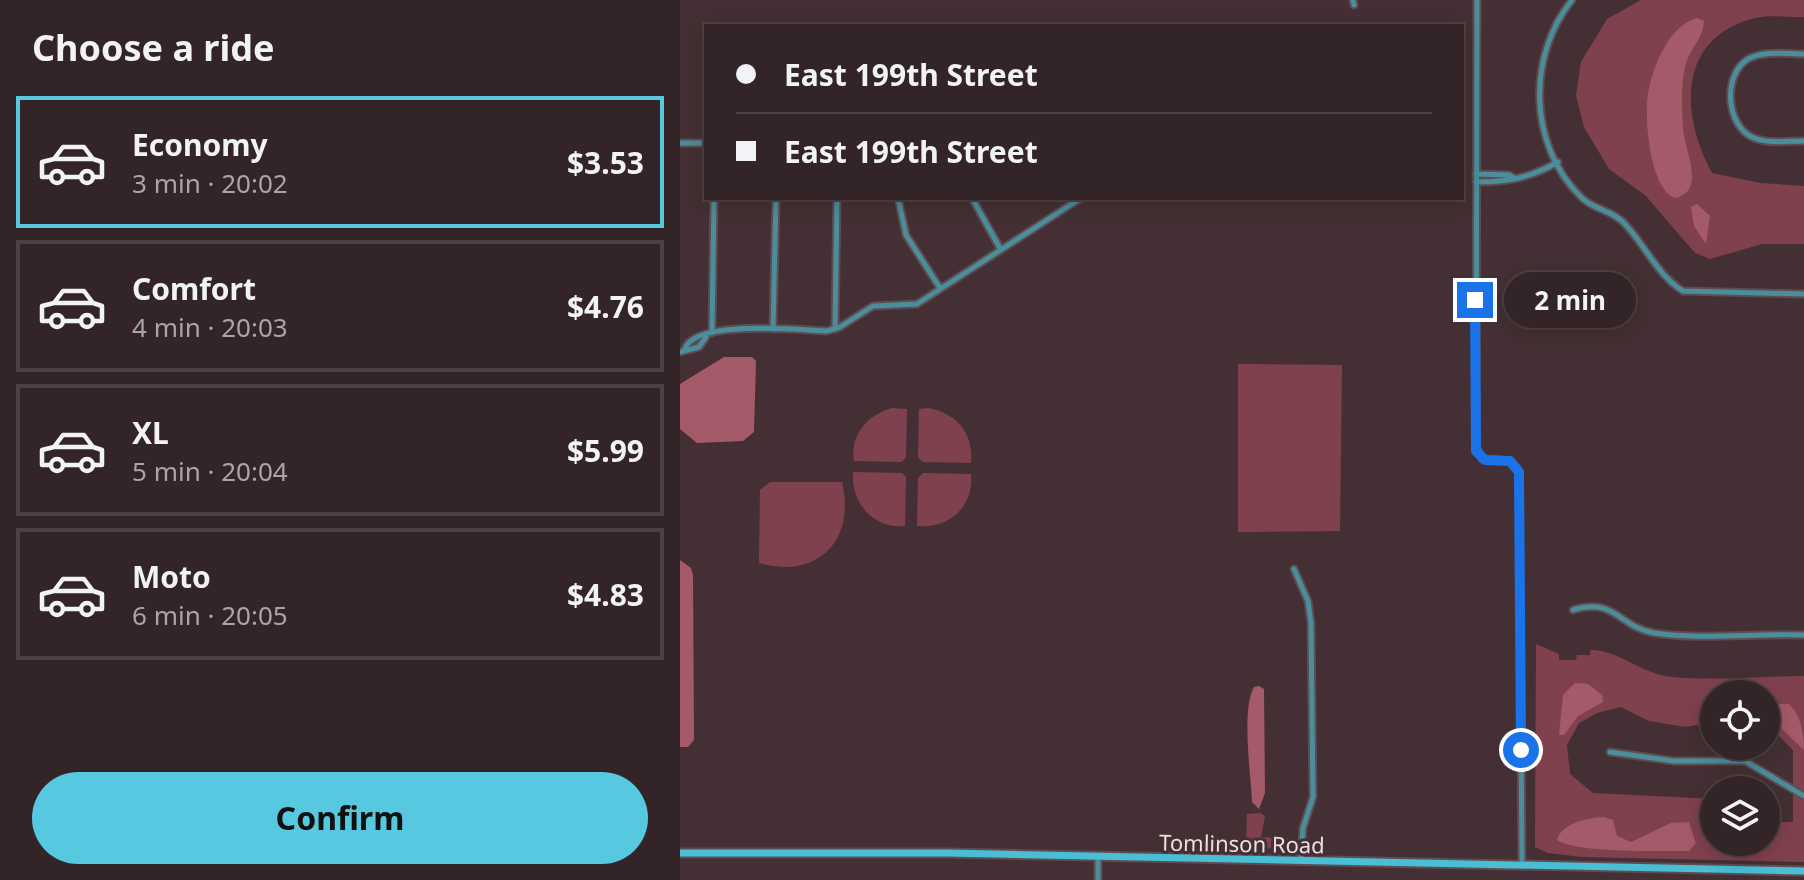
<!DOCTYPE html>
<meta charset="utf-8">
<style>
:root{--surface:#332427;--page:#3e3033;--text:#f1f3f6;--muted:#a9a4a7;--line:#4e4144;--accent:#56c9e0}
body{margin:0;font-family:"Noto Sans",sans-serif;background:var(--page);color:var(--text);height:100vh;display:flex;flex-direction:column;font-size:30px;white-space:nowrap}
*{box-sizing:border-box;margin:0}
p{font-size:26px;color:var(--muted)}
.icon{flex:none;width:44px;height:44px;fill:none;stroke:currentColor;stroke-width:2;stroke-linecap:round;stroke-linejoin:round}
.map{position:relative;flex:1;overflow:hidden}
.drawer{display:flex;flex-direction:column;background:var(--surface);width:680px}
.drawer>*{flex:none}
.banner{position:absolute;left:24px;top:24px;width:760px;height:176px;border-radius:0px;box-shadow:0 4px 20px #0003,0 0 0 2px var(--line);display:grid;align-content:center;height:176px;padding:0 32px;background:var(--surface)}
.controls{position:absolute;left:1020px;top:680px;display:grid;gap:16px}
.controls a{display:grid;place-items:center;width:80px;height:80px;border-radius:50%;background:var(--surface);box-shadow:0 4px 20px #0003,0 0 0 2px var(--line);font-size:40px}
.end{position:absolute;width:36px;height:36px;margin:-18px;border:10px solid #1a73e8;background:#fff;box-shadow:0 0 0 4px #fff}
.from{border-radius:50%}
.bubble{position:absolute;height:56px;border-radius:28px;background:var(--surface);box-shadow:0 4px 20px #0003,0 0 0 2px var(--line);font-size:26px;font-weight:700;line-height:56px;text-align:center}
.banner b{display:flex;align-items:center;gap:28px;height:76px;font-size:30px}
.banner b+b{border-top:2px solid var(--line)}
.banner i{width:20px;height:20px;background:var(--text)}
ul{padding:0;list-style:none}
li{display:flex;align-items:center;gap:24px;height:132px;margin:0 16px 12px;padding:0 16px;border:4px solid var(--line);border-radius:0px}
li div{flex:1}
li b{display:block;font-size:30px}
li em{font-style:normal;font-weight:700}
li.current{border-color:var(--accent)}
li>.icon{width:72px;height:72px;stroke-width:1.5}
h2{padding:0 32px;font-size:36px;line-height:96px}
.primary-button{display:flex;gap:16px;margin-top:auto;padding:16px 32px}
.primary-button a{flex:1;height:92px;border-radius:48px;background:var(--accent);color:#111;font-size:32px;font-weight:700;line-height:92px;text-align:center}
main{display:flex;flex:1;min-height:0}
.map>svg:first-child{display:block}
</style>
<main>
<section class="drawer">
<h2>Choose a ride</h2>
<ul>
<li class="current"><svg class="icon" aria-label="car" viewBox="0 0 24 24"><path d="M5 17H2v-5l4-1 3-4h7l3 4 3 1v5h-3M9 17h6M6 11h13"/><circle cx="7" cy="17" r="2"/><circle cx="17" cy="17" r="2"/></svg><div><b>Economy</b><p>3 min · 20:02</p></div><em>$3.53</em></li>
<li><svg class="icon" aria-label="car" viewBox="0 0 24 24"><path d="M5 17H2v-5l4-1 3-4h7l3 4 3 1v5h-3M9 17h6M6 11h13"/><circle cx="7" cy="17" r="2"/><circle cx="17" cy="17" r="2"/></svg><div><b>Comfort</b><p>4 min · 20:03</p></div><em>$4.76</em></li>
<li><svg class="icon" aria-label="car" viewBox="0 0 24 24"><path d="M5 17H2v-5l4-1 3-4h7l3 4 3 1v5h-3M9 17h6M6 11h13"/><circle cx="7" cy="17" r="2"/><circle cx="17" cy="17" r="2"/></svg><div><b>XL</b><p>5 min · 20:04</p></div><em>$5.99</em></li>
<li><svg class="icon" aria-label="car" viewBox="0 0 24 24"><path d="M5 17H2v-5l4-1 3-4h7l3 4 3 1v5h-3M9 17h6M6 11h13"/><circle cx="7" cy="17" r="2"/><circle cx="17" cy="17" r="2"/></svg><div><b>Moto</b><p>6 min · 20:05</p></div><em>$4.83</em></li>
</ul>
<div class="primary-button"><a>Confirm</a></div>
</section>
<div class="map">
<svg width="1124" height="880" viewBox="0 0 1124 880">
<rect width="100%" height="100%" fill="#443034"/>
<!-- green -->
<path fill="#80414e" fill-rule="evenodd" d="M961,0h163v17c-15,1 -35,-3 -49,1 -78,19 -75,97 -43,155l48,10 44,3v58h-42l-52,15 -15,-6 -50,-58 -36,-26 -25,-42 -8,-31 5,-34 26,-43z
M558,364l104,1 -2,166 -102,1z
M212,408l15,1 -1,48 -4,5 -48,-1c-4,-26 13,-46 38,-53z
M249,408c28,6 45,25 42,55l-48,-1 -5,-5 1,-48z
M173,472l49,1 4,4 -1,49c-32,3 -54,-23 -52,-54z
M243,473l48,1c3,33 -22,55 -54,52l1,-48z
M90,482h72c14,58 -24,98 -83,81l1,-73z
M856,644l23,10v6h17l1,-5h13v-5c30,0 51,24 82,27 43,4 89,-1 132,-1v186l-222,-5 -34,-4 -13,-6zM1034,694h52v29l27,27v72h-17l-10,-7v27h-52v-43l-121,-6 -23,-19 -3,-29 12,-22 18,-10 24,-6 28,14 36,6 29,-5z
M580,813l5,3 -4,21 32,2 -1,10 -46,-1 1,-34z"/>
<!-- water -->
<path fill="#a55a69" d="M1017,18l7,3c-1,17 -11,24 -17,39 -7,21 -5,46 -4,68 1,21 24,64 -8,70 -25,-8 -31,-81 -27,-104 4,-26 21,-69 49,-76z
M344,22l130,2 4,2h-137z
M1017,204l13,12 -4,28 -12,-18 -3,-19z
M44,357h28l4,4 -2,71 -11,9 -46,2 -17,-14v-45z
M0,560l11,8 2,7 1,165 -6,7h-8z
M895,683l13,1 14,11 1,7 -25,14 -14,19h-5l4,-40z
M579,686l5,3 1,104 -6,16 -7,-7c-1,-28 -11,-92 2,-115z
M1086,704h23c12,11 15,31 15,46l-38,-36z
M924,817l9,3 4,16 14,6 40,-19 18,-1 7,21 -7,8c-26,0 -114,2 -132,-11 4,-17 31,-22 47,-23z"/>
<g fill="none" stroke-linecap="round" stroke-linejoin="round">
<defs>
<path id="street" d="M673,0l1,5
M797,0l-1,447 6,12 28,2 9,11 3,393
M892,0c-45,56 -44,145 9,197 11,12 30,13 42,25 21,21 34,53 60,69l121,3
M1124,54c-17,0 -40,-4 -56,5 -26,16 -22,68 6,79 15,6 34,3 50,3
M0,143h26
M796,174l33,1 5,3
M796,182c31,0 54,-4 82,-20
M218,198l8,37 34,53
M292,198l29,52
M93,329l3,-131
M155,329l2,-131
M32,333l2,-135
M5,349c9,-30 114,-19 142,-18l13,-4 33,-21 44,-2 164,-106
M0,352l19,-5 7,-10
M614,569l14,32 3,22 2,174 -10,31 -2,33
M893,610c42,-13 46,17 81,23 48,7 101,0 150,2
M930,752l64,9h71l59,35
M418,859v21"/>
<path id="secondary" d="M0,853h268l856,18"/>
</defs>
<!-- street casing -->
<use href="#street" stroke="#5f4c50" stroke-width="9"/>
<!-- secondary casing -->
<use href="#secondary" stroke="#5f4c50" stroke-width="11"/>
<!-- street -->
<use href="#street" stroke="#4a8e9c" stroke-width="5"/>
<!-- secondary -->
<use href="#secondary" stroke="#49bed5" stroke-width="7"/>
</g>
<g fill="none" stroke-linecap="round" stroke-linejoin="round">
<!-- route -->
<path stroke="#1a73e8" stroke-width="10" d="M795,300l1,151 9,9 25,1 9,11 2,278"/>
</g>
<g text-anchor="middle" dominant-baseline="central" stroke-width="6" stroke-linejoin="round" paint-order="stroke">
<!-- street labels -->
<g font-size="22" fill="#ebdee0" stroke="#443034">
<text transform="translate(562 843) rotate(1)">Tomlinson Road</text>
</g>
</g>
</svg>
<div class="controls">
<a><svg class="icon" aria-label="locate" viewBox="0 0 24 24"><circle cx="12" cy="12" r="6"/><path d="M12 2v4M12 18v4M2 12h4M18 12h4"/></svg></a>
<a><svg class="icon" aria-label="layers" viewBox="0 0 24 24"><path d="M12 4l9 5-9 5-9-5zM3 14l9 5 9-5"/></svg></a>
</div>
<i class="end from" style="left:841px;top:750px"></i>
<i class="end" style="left:795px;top:300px"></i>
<div class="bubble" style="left:824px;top:272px;width:132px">2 min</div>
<div class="banner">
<b><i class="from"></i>East 199th Street</b>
<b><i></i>East 199th Street</b>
</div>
</div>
</main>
